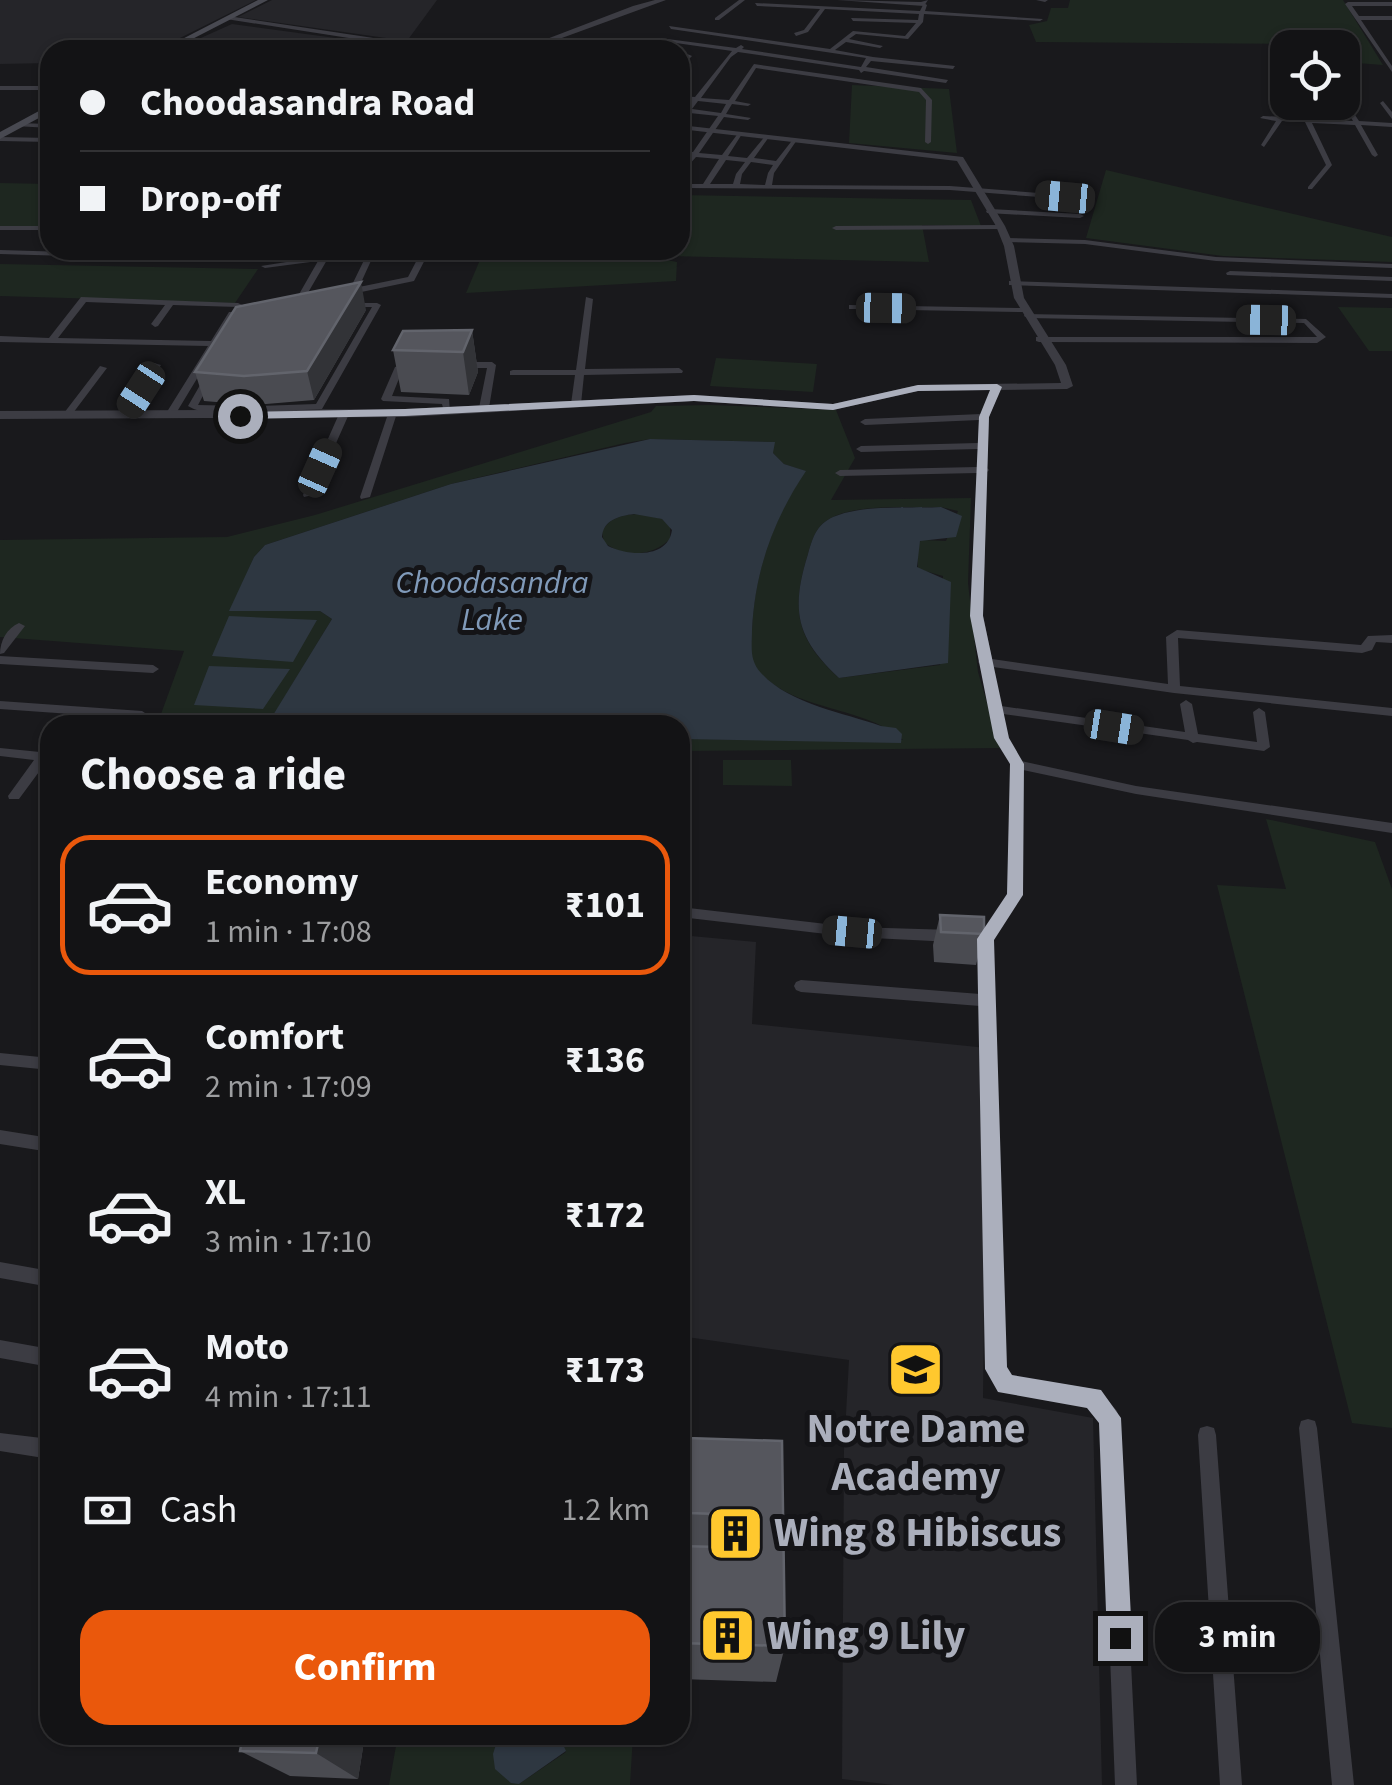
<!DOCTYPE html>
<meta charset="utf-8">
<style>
:root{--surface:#131315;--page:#1c1c1e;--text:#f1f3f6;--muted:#9d9ea0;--line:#323234;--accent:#ea580c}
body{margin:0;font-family:"Source Sans 3",sans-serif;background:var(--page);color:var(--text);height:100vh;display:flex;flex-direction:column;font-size:38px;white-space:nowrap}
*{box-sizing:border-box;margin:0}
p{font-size:32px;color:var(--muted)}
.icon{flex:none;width:55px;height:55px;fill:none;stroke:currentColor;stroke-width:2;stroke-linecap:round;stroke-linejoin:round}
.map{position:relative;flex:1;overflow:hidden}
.panel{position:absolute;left:40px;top:715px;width:650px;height:1030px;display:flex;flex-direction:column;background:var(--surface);border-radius:30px;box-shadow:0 2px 8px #0004,0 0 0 2px var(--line)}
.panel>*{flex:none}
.banner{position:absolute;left:40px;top:40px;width:650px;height:220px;border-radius:30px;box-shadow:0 2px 8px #0004,0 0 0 2px var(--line);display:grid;align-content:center;height:220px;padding:0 40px;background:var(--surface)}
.fabs{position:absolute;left:1270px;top:30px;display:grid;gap:20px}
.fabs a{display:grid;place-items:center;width:90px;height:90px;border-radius:20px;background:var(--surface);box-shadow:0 2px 8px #0004,0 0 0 2px var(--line);font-size:50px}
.end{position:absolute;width:45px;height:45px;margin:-22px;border:12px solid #abafbc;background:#111;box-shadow:0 0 0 5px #111}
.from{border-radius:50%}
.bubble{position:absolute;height:70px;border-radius:30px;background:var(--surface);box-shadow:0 2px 8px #0004,0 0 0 2px var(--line);font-size:32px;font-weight:700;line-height:70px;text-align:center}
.car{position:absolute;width:30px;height:60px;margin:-30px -15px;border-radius:12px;box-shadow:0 0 8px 2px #0007;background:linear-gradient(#222 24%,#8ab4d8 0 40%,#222 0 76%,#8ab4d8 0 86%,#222 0)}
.banner b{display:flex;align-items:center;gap:35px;height:95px;font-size:38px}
.banner b+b{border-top:2px solid var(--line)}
.banner i{width:25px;height:25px;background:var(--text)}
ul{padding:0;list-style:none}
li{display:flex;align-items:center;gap:30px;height:140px;margin:0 20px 15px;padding:0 20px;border:5px solid transparent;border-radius:30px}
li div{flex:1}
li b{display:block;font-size:38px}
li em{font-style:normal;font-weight:700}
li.active{border-color:var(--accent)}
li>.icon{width:90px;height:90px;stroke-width:1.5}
h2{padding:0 40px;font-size:45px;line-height:120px}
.pay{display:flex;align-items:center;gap:25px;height:110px;padding:0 40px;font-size:38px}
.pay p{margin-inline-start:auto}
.cta{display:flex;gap:20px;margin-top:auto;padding:20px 40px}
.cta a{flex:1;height:115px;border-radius:30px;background:var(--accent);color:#fff;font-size:40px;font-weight:700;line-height:115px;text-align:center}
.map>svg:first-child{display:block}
</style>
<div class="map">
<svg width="1392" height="1785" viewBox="0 0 1392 1785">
<rect width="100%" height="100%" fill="#19191c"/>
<!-- built -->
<path fill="#252529" d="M0,0h256l-100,50h-106v13l-50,1z
M272,0h165l-30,41 -169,-24z
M232,24l192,26h-250z
M680,935l76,7 -4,82 235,24 -4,350 110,20 9,367h-209l-51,-6 2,-329 5,-90 -169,-24z"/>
<!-- green -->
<path fill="#1e2720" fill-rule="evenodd" d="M1070,0h273l40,65 -40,-3 -1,-14 -43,-1 -2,-3 -261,-2 -7,-17 18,-4 4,-13h17z
M852,85l97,4 8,64 -108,-10z
M1106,170l286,67v25l-169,-6 -137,-18z
M0,183l50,1v43l-50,-1z
M680,195l291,5 10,26 -59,-1 7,37 -261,-6 -1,4 10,2 -1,19 -210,12 16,-38 -54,-3 252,-2z
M0,264l258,5 -23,34 -235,-7z
M1338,307l54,1v43h-23z
M716,358l101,6 -4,28 -103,-6z
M711,405l125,5 19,48 -24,42 140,-2 -3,85 10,89 22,76 -320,3v-12l223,1c-32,-28 -81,-29 -119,-49 -12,-7 -28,-18 -32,-32 -3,-9 0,-21 0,-30 3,-59 21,-109 53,-158l-21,-7 -11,-11 1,-11 -124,-3 -25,4 -174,41 -186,61 -11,12 -24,54h90l12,8 -61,100 68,6h-182l27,-74 -184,-14v-97l227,-3 88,-22 336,-103 5,-6zM941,507l17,4 -12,30 -24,-1 -5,4 1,25 25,7 -3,89 -101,13c-44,-40 -48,-69 -31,-124 5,-17 8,-29 25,-37 30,-14 75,-8 108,-10z
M641,514l21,5 8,7v13c-18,18 -47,19 -66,3l-2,-10c7,-15 23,-18 39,-18z
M723,760h68l1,26 -69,-1z
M1266,819l109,23 17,47v539l-40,-5 -135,-538 69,4z
M398,1735h101l-2,5 22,44 47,-32 -7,-17h74l-3,50h-241z"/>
<!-- water -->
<path fill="#2e3741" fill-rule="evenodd" d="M650,439l125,3 -2,11 11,11 22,7c-33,49 -51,100 -54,159 0,17 -3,30 9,43 28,31 83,40 120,53l15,2 6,6 -1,9 -221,-4v-14h-341l-69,-5 62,-101 -12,-8h-91l25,-54 11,-12 186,-61zM634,514l28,5 10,11c-4,29 -44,26 -64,16l-6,-9c1,-17 17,-21 32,-23z
M941,507l21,9 -6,21 -36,4 -3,26 34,15 -3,81 -109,15c-44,-41 -48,-69 -31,-124 5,-17 8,-29 25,-37 31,-13 74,-8 108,-10z
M229,616l88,4 -24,42 -81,-6z
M209,666l81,3 -27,40 -69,-4z
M499,1735h60l7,16 -47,33 -8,-1 -16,-14 -2,-15z"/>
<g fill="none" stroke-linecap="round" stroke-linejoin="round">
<!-- minor -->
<path fill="#3c3c43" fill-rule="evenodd" d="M739,0h6l-26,20h-4v-2z
M1036,0h12l-3,2z
M1348,2h44v4h-40l7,10h33v4h-31l31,46v6l-47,-68z
M755,3l165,8 4,-8 3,2 -2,6 118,8 -3,2 -116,-7 -1,8 -15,17 -52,-5 -7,5 34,7 -3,2 -34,-6 -11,8 38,7 82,9 -2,3 -82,-8 -5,6 82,13 -2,3 -82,-12 -3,2 -2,-3 -121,-18 -7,5 -30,41 28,2 25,-36 167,24 11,12 -1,42 -3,2 -3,-2 1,-42 -7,-8 -163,-24 -21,33 16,3 -3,2 -16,-2 -6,10 25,4 -3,2 -24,-3 -25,36 23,2 17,-23 3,2 -14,22 19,2 19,-23 3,2 -15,21 22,3 18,-23 3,2 -23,33 -2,12 178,1 141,11 4,2 -4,2 -141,-11 -270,-2v-4h23l16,-25 -23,-2 -16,18v-7l10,-12 -10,-1v-4l13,1 25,-36 -38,-4v-4l6,1 6,-8 -12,-1v-4l15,1 37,-46 -70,-10 -2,-3 76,10 5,-3 3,2 -2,2 119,18 5,-9 -195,-29 -2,-3 161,23 23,-18 52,5 11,-13 -63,-2 -2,-3 67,2 1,-6 -94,-5 -17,23 -12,4 -2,-3 10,-3 16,-21 -63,-3zM698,101l28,3 -5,9 -29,-4zM726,160l19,2 -9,12 -3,10h-23zM751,162l22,3 -5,8 -3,12 -25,-1 2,-10z
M584,39l80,9 3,2 -85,-8z
M1278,44l10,15v8l-13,-21z
M200,45l2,3 -14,2 1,-1z
M680,51l12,5 -12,12v-6l5,-5 -5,-2z
M0,86h50v4h-50z
M1345,100l14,21 33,2v4l-31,-2 17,30 -3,2 -3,-2 -17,-30 -43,-2 20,42 -20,24h-4v-2l18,-22 -21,-43 -23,-1 -18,26 -3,-2 15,-24 -16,-3 3,-2 41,2 -8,-16h6l8,17 43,2 -11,-19z
M1383,101l9,11v7l-12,-16z
M17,123l33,1v4l-35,-2z
M685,127l5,1 -10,10v-6z
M0,137l50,1v4l-50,-1z
M990,209l90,5 4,2 -4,2 -93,-5 -1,-2z
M998,225h3v4l-165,1 -4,-2 4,-2z
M0,226h50v4h-50z
M1006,238l79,2 131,17 176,7v4l-176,-7 -131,-17 -82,-2 -1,-2z
M0,250l268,8 15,-8h10l-24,12 -269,-8z
M363,250h67l-16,31 -67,14 -4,-2 7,-4 17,-35 -40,6 -25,43 -4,2 -4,-2 24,-42 -53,7 -4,-2zM375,252l45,2 -12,23 -49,10z
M1230,271l162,6v4l-165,-6 -1,-2z
M1009,281l383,13v4l-380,-13h-3z
M81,297l157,6 4,2 -4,2 -65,-2 -15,21 -3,1 -4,-3 14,-19 -79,-3 -28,36 153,3 18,-29h6l1,2 -61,101 -5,3 -5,-3 43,-69 -208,-4v-6l49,2z
M586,297l7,2 -8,70 94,-1 4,3 -1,2 -98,2 -3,29 -5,3 -5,-3 4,-29h-65v-4l3,-1h63z
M346,303h31l4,2 -59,104 -60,3 -3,6h-6l1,-9 5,-3 57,-2 56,-97h-23l-4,-2z
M849,305l174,3 4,2 -4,2 -171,-3h-3z
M1025,314l281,5 20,18 -9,6 -278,-1 -3,-1v-4h281l-13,-14 -276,-5 -4,-2z
M413,361l4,3 -15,7 -10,25 57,3 1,13h-6l-2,-8 -59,-3 -2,-2 14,-32z
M492,362l4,3 -7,43 -5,3 -5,-3 8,-40h-27l-4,-3 4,-3z
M154,363l7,2 -33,52h-6l-2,-2z
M100,366l7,2 -37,49h-6v-4z
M207,373l7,2 -16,30 47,1 -2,12h-6v-7c-16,0 -35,4 -49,-5z
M997,384l4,3 -12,30 -2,51 2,2 -2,2 -4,143 9,44 176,25 -2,-47 11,-7 184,15 7,-9 24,-1v8l-16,-1 -4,8 -10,3 -184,-15 2,48 212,22v8l-218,-23 -181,-26 8,39 184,26 -5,-28 6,-4 6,4 6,30 59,8 -4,-30 6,-4 6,4 5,35 -6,4 -67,-9 -4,1 -5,-3 -185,-26 5,24 13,23 115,25 256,37v10l-256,-39 -113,-24 -1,125 -29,45 12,426 6,10 82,13 7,2 17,20 2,7 18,367h-22l-14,-363 -13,-16 -89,-15 -12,-22 -7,-363 -179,-14 -5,-2 -2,-4 2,-4 5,-2 179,14 -1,-55 29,-45 3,-130 -15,-26 -15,-73 -3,-3 2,-3 -9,-44 6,-142 -137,3 -5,-3 5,-3 137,-3 1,-18 -117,3 -5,-3 5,-3 117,-3 1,-23 -114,5 -5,-3 5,-3 116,-5 12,-27z
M344,411l5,3 -36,81 -9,2 -1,-2 36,-81z
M389,411l8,2 -27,84 -9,2 -1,-2z
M19,623l6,3 -21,27 -4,1c0,-13 7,-26 19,-31z
M0,656l153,9 6,4 -6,4 -153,-9z
M0,701l142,10 6,4 -6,4 -142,-10z
M0,748l50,5v8h-3l-28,38h-10l-1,-3 26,-36 -34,-4z
M680,907l172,20 101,3 5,2 2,4 -2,4 -5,2 -101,-5 -172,-20z
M0,1053l50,5v12l-50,-5z
M0,1130l50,8v14l-50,-8z
M0,1262l50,9v16l-50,-9z
M0,1340l50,9v18l-50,-9z
M1308,1419l7,2 2,7 37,357h-22l-33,-357 2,-7z
M1207,1426l7,2 2,7 26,350h-22l-22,-350 2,-7z
M0,1433l50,6v20l-50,-8z"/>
<!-- tertiary -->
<path fill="#3c3c43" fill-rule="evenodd" d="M655,0h11l-137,50h-11l115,-44z
M837,0l84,2 7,-2 -4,6z
M228,16l212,32 4,2h-18l-200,-31z
M680,125l283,32 42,69 9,20 10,52 42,67 7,21 -6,3 -149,2 -85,19 -139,-9 -289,16 -405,2v-8l405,-2 289,-14 139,9 85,-19 143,-2 -6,-18 -41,-67 -10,-52 -8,-20 -39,-65 -277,-32z"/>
<!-- secondary -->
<path fill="#484951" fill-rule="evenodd" d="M258,0h10l-97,50h-10z
M50,105v7l-50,27v-7z"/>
</g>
<!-- wall -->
<path fill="#4a4b51" d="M366,310l-52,90 -61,5 -49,-4 -9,-29z
M472,330l6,42 -9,23 -68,-3 -8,-42z
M940,915l44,19 -8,31 -42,-3 -1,-17z
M680,1423l105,223 -9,36 -96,-3z
M243,1735h122l-7,44 -68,-3 -50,-25z"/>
<!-- shaded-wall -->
<path fill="#323337" d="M361,282l5,28 -52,90 -7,-29z
M472,330l6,42 -9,23 -6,-43z
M320,1735h45l-7,44 -42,-26z"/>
<!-- building -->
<path fill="#55565d" stroke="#62646c" stroke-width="2.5" d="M361,282l-54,89 -63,5 -49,-4 41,-65z
M472,330l-9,22 -70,-2 10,-19z
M940,915l44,2v17l-43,-2z
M680,1423l8,1 -1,14 95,3 3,205 -105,-3v-97l38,1v-33l-29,-1 1,-3h-10z
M243,1735h77l-4,18 -76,-2z"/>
<!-- route -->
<path fill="#abafbc" d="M997,384l5,3 -13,30 -6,199 26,122 15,26 -1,131 -29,45 13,427 5,8 89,15 20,28 11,220 -4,9 -8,4 -9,-4 -4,-9 -8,-215 -12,-15 -89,-16 -13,-23 -8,-430 30,-45 3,-130 -16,-26 -24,-122 9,-199 11,-27 -72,1 -85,19 -139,-9 -289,15 -165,3 -5,-3 5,-4 165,-3 289,-14 139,9 85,-19z"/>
<!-- icons -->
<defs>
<symbol id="school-square" viewBox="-11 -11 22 22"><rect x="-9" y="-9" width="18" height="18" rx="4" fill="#ffc82e" stroke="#141417"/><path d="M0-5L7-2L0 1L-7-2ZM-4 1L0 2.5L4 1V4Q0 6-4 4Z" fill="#111"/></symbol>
<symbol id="building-square" viewBox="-11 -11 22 22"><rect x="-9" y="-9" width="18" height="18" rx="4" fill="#ffc82e" stroke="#141417"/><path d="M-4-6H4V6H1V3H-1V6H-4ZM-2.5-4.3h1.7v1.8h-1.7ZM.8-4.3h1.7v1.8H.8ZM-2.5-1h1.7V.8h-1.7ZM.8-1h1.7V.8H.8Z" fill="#111"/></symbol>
</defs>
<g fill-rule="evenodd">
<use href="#school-square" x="884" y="1338" width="63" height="63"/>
<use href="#building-square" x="704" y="1502" width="63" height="63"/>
<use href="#building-square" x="696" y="1604" width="63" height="63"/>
</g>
<g text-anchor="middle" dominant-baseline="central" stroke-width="10" stroke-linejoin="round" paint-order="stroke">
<!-- far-water labels -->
<g font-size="32" font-style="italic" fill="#809ab9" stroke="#141417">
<text x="492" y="583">Choodasandra<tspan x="492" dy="37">Lake</tspan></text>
</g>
<!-- near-poi labels -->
<g font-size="42" font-weight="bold" fill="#abafbc" stroke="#141417" text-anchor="start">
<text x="916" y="1429" text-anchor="middle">Notre Dame<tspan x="916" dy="48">Academy</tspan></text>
<text x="774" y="1533">Wing 8 Hibiscus</text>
<text x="767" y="1636">Wing 9 Lily</text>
</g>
</g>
</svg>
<div class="fabs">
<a><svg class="icon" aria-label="locate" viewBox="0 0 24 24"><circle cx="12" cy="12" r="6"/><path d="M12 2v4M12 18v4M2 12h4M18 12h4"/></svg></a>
</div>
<i class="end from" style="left:240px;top:416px"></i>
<i class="end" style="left:1120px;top:1638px"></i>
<div class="bubble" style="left:1155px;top:1602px;width:165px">3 min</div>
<i class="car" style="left:1065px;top:197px;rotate:275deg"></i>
<i class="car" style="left:886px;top:308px;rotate:91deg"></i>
<i class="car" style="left:1266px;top:320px;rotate:271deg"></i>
<i class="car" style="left:141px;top:390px;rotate:213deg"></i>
<i class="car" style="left:320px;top:468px;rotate:24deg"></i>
<i class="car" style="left:1114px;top:727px;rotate:99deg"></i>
<i class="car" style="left:852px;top:932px;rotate:275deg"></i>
<div class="banner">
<b><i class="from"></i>Choodasandra Road</b>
<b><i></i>Drop-off</b>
</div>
<section class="panel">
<h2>Choose a ride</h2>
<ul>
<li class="active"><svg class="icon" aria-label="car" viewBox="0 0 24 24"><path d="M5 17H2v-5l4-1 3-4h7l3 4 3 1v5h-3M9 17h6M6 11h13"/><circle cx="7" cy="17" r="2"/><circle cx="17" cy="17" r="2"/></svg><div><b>Economy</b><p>1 min · 17:08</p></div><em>₹101</em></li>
<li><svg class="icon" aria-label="car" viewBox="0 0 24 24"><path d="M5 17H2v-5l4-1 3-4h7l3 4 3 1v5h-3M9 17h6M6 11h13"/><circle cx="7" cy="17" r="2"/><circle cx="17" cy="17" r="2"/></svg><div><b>Comfort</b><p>2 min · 17:09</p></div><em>₹136</em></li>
<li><svg class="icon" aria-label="car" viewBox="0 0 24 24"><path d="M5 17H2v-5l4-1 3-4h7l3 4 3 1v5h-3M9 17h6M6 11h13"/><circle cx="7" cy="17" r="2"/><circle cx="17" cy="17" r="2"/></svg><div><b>XL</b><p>3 min · 17:10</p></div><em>₹172</em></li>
<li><svg class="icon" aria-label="car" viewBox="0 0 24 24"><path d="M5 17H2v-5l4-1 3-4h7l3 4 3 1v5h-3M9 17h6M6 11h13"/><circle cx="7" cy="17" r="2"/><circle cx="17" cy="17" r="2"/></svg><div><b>Moto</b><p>4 min · 17:11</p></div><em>₹173</em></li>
</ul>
<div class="pay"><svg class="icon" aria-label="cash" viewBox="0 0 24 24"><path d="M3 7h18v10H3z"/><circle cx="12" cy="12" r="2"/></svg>Cash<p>1.2 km</p></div>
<div class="cta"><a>Confirm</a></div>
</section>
</div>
